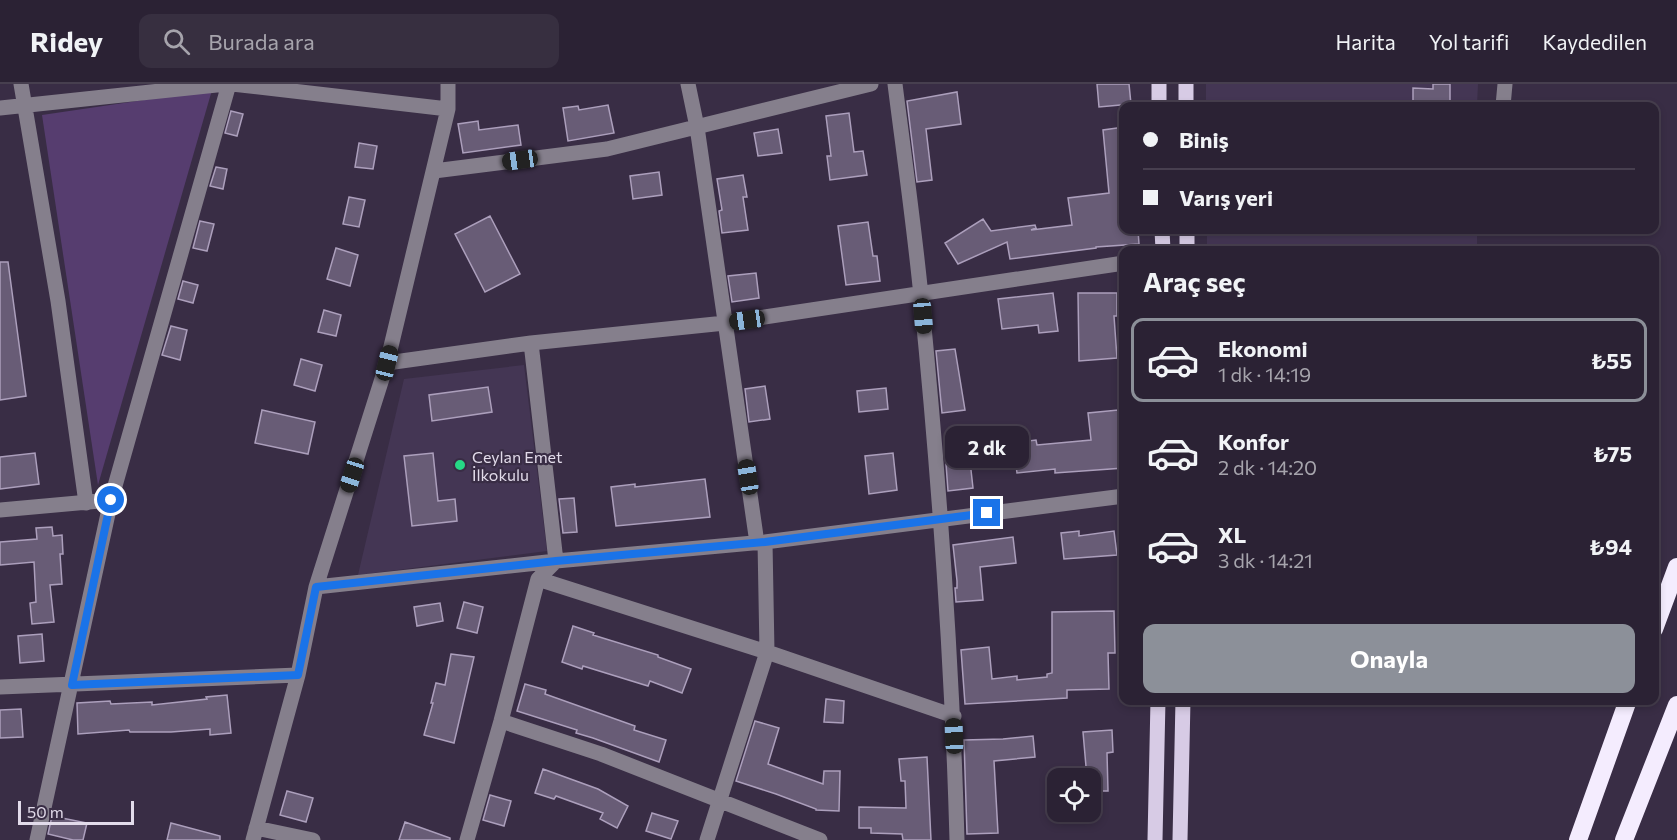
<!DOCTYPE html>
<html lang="tr">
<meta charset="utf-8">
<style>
:root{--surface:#2b2234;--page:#372f40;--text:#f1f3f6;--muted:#a6a4ac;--line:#473f4f;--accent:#8c9099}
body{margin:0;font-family:Commissioner,sans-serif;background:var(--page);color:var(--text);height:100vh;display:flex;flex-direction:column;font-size:22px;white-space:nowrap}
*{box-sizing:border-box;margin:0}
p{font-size:20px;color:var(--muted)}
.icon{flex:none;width:33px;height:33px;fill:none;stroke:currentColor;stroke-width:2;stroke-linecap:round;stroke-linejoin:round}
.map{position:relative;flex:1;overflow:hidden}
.side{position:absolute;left:1119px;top:162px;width:540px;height:459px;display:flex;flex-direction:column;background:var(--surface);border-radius:12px;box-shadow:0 3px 9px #0003,0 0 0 2px var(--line)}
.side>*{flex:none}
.hud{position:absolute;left:1119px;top:18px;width:540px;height:132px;border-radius:12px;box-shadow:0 3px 9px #0003,0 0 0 2px var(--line);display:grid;align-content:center;height:132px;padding:0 24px;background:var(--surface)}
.buttons{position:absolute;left:1047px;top:684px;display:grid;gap:12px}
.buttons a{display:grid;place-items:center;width:54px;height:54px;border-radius:12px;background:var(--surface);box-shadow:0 3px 9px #0003,0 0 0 2px var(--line);font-size:30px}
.scale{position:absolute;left:18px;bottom:15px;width:116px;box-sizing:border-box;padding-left:6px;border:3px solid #e2dbea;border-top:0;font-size:16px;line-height:21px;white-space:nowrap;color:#e2dbea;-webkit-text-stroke:4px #392d45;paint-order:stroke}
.end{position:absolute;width:27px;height:27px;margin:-14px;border:8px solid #1a73e8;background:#fff;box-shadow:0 0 0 3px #fff}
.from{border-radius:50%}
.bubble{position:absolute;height:42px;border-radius:12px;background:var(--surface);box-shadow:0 3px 9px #0003,0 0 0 2px var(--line);font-size:20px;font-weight:700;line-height:42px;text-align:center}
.car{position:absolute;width:18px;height:36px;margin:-18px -9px;border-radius:8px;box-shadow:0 0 4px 2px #0007;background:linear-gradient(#222 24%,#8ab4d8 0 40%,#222 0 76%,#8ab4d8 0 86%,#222 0)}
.hud b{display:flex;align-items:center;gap:21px;height:57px;font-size:22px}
.hud b+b{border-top:2px solid var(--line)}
.hud i{width:15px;height:15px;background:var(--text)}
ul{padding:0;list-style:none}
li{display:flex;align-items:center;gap:18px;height:84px;margin:0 12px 9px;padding:0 12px;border:3px solid transparent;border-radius:12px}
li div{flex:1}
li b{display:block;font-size:22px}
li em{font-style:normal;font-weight:700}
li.selected{border-color:var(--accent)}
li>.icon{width:54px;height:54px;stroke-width:1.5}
h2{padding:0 24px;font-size:27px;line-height:72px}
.action{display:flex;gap:12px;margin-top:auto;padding:12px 24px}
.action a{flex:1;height:69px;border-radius:12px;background:var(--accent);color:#fff;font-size:24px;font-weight:700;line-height:69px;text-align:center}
header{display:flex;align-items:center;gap:36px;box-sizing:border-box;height:84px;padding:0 30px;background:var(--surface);border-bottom:2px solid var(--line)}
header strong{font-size:28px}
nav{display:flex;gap:33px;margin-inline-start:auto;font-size:21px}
.search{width:420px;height:54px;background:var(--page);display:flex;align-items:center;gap:15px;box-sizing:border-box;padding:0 21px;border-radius:12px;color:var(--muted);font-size:22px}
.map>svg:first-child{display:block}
</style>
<header>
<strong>Ridey</strong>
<div class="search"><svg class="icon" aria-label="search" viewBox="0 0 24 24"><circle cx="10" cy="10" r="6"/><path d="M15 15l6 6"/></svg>Burada ara</div>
<nav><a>Harita</a><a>Yol tarifi</a><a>Kaydedilen</a></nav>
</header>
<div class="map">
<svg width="1677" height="756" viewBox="0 0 1677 756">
<rect width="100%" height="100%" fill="#392d45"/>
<!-- built -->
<path fill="#443654" d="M1206,0h272l-1,22h-271z
M1207,146h270v20h-270z
M524,281l23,186 -189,24 46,-196z"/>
<!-- green -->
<path fill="#563d6f" d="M212,6l-114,395 -56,-370z"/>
<!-- building -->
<path fill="#685c76" stroke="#ac9fbc" stroke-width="1.5" d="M1097,0h32l2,20 -32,3z
M1433,0h17v22h-37v-18l20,1z
M957,8l4,32 -35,5 6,51 -15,2 -10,-81z
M608,21l6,28 -46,8 -5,-33 15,-2 1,4z
M231,27l12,3 -6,22 -12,-3z
M849,29l5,39 9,-1 4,24 -37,5 -3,-24h4l-5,-40z
M478,37l1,9 39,-5 3,20 -58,8 -5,-29z
M1124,43v103h14l1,14 -43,3v1l-86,11 -3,-17 -49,22 -13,-21 38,-24 8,12 44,-6 1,3 -5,2 41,-5 -4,-27 41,-5 -6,-63z
M778,45l4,24 -24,3 -4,-23z
M359,59l18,3 -4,23 -18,-2z
M216,83l11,2 -4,20 -13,-3z
M659,88l3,23 -29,4 -3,-23z
M743,91l4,22h-4l5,33 -26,3 -3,-22 3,-1 -5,-31z
M349,113l16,3 -6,27 -16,-3z
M490,132l30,58 -35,18 -30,-58z
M200,137l14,3 -7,27 -14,-3z
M868,138l5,34h4l3,25 -34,4 -8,-59z
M336,164l22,7 -8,31 -23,-7z
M0,178h8l18,134 -26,4z
M756,189l3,25 -27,4 -4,-26z
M183,197l15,4 -5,18 -15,-4z
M1053,209l5,38 -19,2 -1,-8 -36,4 -4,-30z
M1078,209h39v23h-3l3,42 -38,3z
M324,226l17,5 -5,21 -18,-4z
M171,242l16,4 -7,30 -18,-5z
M955,265l10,61 -23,3 -6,-62z
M301,275l21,6 -7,26 -21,-6z
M765,302l5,33 -21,3 -4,-33z
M488,303l4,25 -60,9 -3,-26z
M886,304l2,21 -29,3 -2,-21z
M262,326l53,12 -7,32 -53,-11z
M1118,326l6,58 -69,5v-4l-38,4 -4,-30 23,-3 1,5 54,-5 -3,-27z
M35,369l4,31 -39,5v-32z
M433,369l5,48 17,-2 2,22 -45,5 -8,-70z
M893,369l4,37 -28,4 -4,-38z
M970,377l3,27 -25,3 -2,-27z
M705,395l5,38 -94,9 -5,-39 24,-3v3z
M574,414l3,34 -14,1 -4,-34z
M52,443l1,9 9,-1 1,19h-3l2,30 -12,1 4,37 -22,2 -2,-21 6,-1 -2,-40 -34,3v-23l37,-3 -1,-11z
M1079,447v5l35,-5 3,24 -53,4 -3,-26z
M1013,453l3,26 -36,4 3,33 -27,2 -1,-14h2v-7l-4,-36z
M464,518l19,5 -6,26 -20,-5z
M440,519l3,18 -26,5 -3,-19z
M1114,527l1,42h-7l1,36 -42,1v8l-102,6 -4,-54 28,-3 3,32 25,-3v4l30,-3v-3l5,-1v-61z
M573,542l21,7 -1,2 65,20v2l33,12 -9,24 -32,-12 -2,5 -65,-20 -1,3 -20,-7z
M42,550l2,27 -24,2 -2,-27z
M451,570l23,3 -20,86 -30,-8 9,-32h-2l5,-20 9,2z
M525,600l21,6 -1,4 90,32 -1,4 32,10 -7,22 -66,-24 -17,-5 1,-3 -60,-19z
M227,611l4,38 -21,2v-6l-39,3h-41l-1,-2 -51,4 -1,-31 33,-2 1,3 41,-2v3l55,-6 -1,-2z
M826,615l18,2 -1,22 -19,-1z
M21,625l2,28 -23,1v-28z
M755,637l24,7 -11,36 55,20 1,-13h16l-1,40 -23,-1v-1l-40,-15 -40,-13z
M1112,646l1,22 -6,1 1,38h-18v-13h-3l-4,-46z
M1033,652l2,21 -41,4 4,72 -31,1 -3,-94 39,-1z
M927,673l4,83h-28l-1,-6 -31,-1v-5h-12v-21l47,1 -1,-27h-4l-2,-22z
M543,685l55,20 30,17 -11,22 -17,-9 3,-6 -47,-17 -2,3 -19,-6z
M287,707l26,7 -7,24 -26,-7z
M490,711l21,6 -7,25 -21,-6z
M652,729l26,8 -7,18 -25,-8z
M52,732l35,7 -4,17h-10l-25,-6z
M405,738l45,16v2h-51z
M171,739l49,13v4h-53z"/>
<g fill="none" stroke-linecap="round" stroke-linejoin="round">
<!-- minor -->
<path stroke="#857f8c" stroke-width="15" d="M21,0l37,217 28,202
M232,0l216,25
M688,0l9,43 60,416
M895,0c9,71 19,141 26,212 18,181 31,362 36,544
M1503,22l2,-22
M0,24l226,-24
M434,87l173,-22 264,-65
M531,259l25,218 -18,18 229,73 187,64
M387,279l144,-20 194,-20 399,-60
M0,426l111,-10
M316,503l240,-26 209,-19 359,-46
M0,603l298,-12
M501,637l100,33 219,86
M256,744l57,12
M37,756l74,-340 118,-416
M253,756l45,-165 18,-88 71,-224 61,-254v-25
M467,756l34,-119 37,-142
M707,756l60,-188 -2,-110"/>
<!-- major -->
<path stroke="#d7cbe5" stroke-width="15" d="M1159,0v22
M1186,0v22
M1162,146l1,20
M1187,146v20
M1155,756l3,-140
M1180,756l3,-140"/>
<!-- highway -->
<path stroke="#f4ecfe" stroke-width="18" d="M1654,545l23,-62
M1578,756l50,-140
M1624,756l53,-135"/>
</g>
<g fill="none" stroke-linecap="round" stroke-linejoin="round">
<!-- route -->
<path stroke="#1a73e8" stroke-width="8" d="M111,416l-39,185 226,-10 18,-88 240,-26 209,-19 222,-29"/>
</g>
<!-- markers -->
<circle fill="#26d886" stroke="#392d45" stroke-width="2" cx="460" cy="381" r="6"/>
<g text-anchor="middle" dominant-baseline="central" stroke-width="4.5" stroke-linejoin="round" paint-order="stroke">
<!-- poi labels -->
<g font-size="16" fill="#e2dbea" stroke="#392d45" text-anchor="start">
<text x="472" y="372">Ceylan Emet<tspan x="472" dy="18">İlkokulu</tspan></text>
</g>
</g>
</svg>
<div class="buttons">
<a><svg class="icon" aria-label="locate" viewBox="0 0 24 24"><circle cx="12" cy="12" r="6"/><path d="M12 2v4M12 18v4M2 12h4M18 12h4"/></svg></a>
</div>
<div class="scale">50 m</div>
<i class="end from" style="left:111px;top:416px"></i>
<i class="end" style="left:987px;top:429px"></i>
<div class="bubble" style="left:945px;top:342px;width:84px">2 dk</div>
<i class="car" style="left:520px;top:76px;rotate:262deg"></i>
<i class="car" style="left:923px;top:232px;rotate:175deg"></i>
<i class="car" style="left:747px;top:236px;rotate:262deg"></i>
<i class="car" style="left:387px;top:279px;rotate:14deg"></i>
<i class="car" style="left:352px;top:391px;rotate:198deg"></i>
<i class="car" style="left:748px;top:393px;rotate:351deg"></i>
<i class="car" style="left:954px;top:652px;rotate:358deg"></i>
<div class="hud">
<b><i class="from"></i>Biniş</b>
<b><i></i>Varış yeri</b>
</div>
<section class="side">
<h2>Araç seç</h2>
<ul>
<li class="selected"><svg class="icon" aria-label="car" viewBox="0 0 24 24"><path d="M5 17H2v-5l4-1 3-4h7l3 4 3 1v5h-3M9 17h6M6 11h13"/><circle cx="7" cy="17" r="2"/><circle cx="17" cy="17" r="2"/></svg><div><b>Ekonomi</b><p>1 dk · 14:19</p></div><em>₺55</em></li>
<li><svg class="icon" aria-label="car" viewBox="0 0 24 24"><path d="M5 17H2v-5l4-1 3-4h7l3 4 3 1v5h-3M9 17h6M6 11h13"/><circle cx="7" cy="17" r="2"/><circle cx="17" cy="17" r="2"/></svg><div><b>Konfor</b><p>2 dk · 14:20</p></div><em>₺75</em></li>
<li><svg class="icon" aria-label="car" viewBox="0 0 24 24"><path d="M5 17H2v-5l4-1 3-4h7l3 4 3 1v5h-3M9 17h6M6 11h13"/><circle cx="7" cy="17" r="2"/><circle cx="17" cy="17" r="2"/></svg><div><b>XL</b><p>3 dk · 14:21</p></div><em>₺94</em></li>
</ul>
<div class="action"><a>Onayla</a></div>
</section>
</div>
